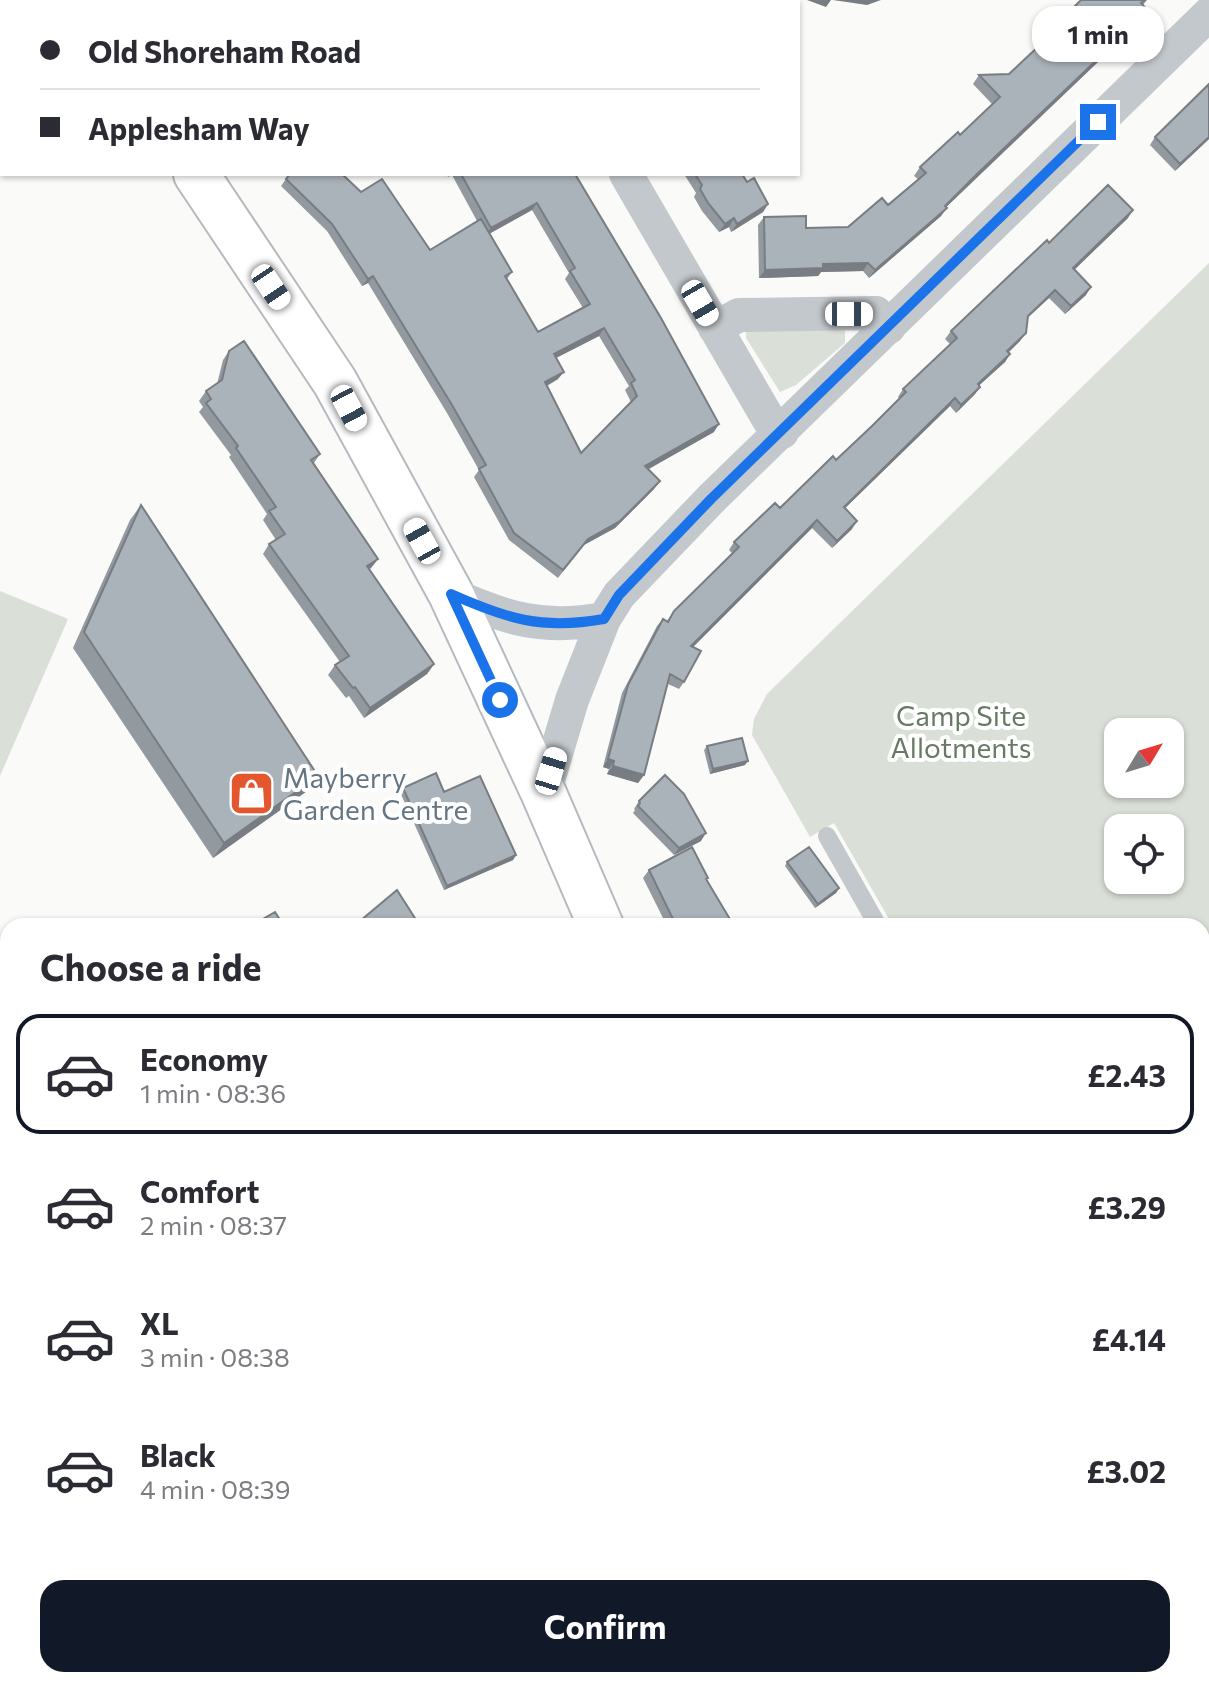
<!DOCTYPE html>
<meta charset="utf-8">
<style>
:root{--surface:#fff;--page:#f7f7f7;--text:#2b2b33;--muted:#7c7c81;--line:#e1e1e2;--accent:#111827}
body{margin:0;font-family:Commissioner,sans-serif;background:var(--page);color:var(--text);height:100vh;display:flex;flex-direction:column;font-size:30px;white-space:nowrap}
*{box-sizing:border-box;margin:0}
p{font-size:26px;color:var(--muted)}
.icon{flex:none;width:44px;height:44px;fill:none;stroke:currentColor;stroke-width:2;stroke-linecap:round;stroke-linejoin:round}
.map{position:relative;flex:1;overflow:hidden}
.panel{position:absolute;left:0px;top:918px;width:1210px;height:770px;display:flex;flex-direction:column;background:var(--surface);border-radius:24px 24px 0 0;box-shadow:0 2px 6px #0004}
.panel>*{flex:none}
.top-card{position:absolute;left:0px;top:0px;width:800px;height:176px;box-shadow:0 2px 6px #0004;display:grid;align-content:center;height:176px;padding:0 40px;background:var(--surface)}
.needle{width:52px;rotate:52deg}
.fabs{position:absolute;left:1104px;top:718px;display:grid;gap:16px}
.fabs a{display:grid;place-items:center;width:80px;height:80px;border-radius:16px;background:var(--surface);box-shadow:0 2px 6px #0004;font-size:40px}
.end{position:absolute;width:36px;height:36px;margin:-18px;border:10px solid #1a73e8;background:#fff;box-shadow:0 0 0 4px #fff}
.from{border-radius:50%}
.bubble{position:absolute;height:56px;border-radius:24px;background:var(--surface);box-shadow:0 2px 6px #0004;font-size:26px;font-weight:700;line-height:56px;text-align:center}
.car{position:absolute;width:24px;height:48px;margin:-24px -12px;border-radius:10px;box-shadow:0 0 6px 2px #0007;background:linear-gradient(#fff 24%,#345 0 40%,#fff 0 76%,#345 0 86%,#fff 0)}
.top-card b{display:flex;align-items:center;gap:28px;height:76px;font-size:30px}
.top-card b+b{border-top:2px solid var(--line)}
.top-card i{width:20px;height:20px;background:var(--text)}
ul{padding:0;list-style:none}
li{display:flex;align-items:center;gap:24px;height:120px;margin:0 16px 12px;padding:0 24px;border:4px solid transparent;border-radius:24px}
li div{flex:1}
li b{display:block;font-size:30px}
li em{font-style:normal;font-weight:700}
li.current{border-color:var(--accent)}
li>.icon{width:72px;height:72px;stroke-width:1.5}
h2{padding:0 40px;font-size:36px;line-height:96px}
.cta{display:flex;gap:16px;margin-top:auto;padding:16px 40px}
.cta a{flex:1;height:92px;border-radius:24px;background:var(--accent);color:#fff;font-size:32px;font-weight:700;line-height:92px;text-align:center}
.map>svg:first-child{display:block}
</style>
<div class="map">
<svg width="1209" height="1687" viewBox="0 0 1209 1687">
<rect width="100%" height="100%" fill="#fafaf8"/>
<!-- green -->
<path fill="#dadfd7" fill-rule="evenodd" d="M1209,263v710l-7,7v-54h-309l-59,-103 -24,14 -58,-102 2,-16 13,-25zM1118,732h52v52h-52zM1118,828h52v52h-52z
M749,327l96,2v14l-49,42 -16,7 -34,-54v-6z
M0,591l68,28 -68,157z"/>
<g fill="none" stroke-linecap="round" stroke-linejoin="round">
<defs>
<path id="primary" d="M78,0l1,2
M196,174l139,208 116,212 93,200 57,132
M969,1680l6,7
M1043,1680l5,7"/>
</defs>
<!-- primary casing -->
<use href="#primary" stroke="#b5babe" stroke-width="48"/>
<!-- service -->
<path stroke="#c3c8cc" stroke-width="18" d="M827,836l51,90
M1202,1490l6,10 -6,9
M1202,1525l7,9
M1202,1599l7,-5
M857,1687l7,-7"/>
<!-- minor -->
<path stroke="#c3c8cc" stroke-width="34" d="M547,2l1,-2
M626,174l143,246 13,12
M715,328l24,-13 137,-2 13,14
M451,594c56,25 91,36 153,25
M544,794l28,-94 32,-81 15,-24 92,-96 498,-485
M1202,1012l7,-9
M1202,1255l7,6
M0,1438l8,8
M912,1680l4,7
M35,1687l6,-7
M340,1687l6,-7
M616,1687l7,-7"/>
<!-- primary -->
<use href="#primary" stroke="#fff" stroke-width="44"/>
</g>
<!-- wall -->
<path fill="#929a9f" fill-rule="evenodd" d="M1081,0h66l-4,5v14l-172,163 -25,25 -5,9 -72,62 -6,-7 -42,1 -3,4 -59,2 -1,-53 6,-8 42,11 42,-1 40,-22 30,-26 -4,-3 6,-9 40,-32 32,-31 -19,-20 6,-9 30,-1 46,-43 11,-12 5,-9z
M1209,84v55l-34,32 -25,-26 5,-8z
M447,174h125l142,258 -66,37 6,20 -39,39 -33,18 -24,32 -49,-38 -35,-63 5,-7 -32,-57 -79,-130 -6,3 -35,-55 -46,-45 5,-7 75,13 69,58 47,-29 -25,-46 -4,2zM532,210l37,63 -4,6 18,29 -45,24 -31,-53 5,-7 -23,-38zM599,336l30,50 -4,4 6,12 -50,51 -34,-67 11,-7 -2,-21z
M684,174h58l5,8 21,22 -5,8 -32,20 -2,-5 -10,5 -17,-21 -8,-14 2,-4z
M1128,218l-54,51 12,26 -21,19 -16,-16 -22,20 -7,23 -12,11 2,2 -5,8 -26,23 1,2 -5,7 -19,19 -6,-7 -105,102 7,21 -20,19 -20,-20 -119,119 -9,35 -5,7 -11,-5 -24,91 -6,8 -31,-9 2,-5 -6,-2 19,-74 35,-67 6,-7 4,2 7,-10 58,-58 -3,-3 5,-8 46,-34 56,-48 64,-61 -2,-2 5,-8 47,-45 -5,-5 6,-8 98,-88z
M229,351l91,103 -6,9 64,96 -9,11 65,94 -7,10 -63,44 -15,-22 -3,2 -18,-23 7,-10 5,-3 -77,-108 6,-10 7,-4 -13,-20 4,-6 -38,-57 2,-2 -32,-43 4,-5 -4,-6 7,-10 11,-7 6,-24z
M141,505l166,286 -94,67 -140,-210 57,-128z
M707,746l38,19 -35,9 -6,-24z
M403,788l41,4 72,63 -3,5 -69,30 -44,-98z
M639,801l62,40 -27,14 -41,-42 2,-3 -1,-1z
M787,862l52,26 -3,5 -21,15 -30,-42z
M649,870l58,10 27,46h-67l-24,-48z
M1209,1095v115l-7,-6v-101z
M8,1178v91l-8,-11v-79z
M0,1326l8,7v85l-8,-8v-6l3,-4 -3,-3z
M1126,1680h76l7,7h-79z"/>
<!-- shaded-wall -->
<path fill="#777d82" d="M450,0h25l5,2h-25z
M807,0h24l-5,7z
M833,0h48l-14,5z
M1148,11l-5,8 -204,195 6,-8 32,-32z
M1209,137v2l-34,32 5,-7z
M537,203l-5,7 -47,26 6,-8z
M768,204l-5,8 -32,20 6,-8z
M947,208l-6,8 -72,62 6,-8z
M1133,210l-5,8 -60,58 5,-8z
M734,218l-5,9 -10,5 6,-8z
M868,263l-5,8 -42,1 -3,4 -59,2 6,-8 58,-6z
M373,276l-5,7 -6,3 6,-7z
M1091,287l-5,8 -21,19 6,-8z
M1055,290l-6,8 -27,25 6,-7z
M604,328l-5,8 -51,26 6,-8z
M1026,333l-6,8 -18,18 5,-8z
M1010,354l-5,8 -33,30 6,-8z
M564,372l-6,7 -19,11 6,-8z
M980,387l-5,7 -19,19 5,-8z
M955,398l-5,8 -112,109 6,-8z
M719,424l-5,8 -74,42 5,-8z
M660,481l-6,8 -39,39 -33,18 -24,32 30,-39z
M817,520l-5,8 -126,126 5,-8z
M857,521l-5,8 -20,19 5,-7z
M378,559l-7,9 -11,8 7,-10z
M434,664l-7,10 -63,44 6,-10z
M608,759l6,2 -5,8 -6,-2z
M748,761l-3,4 -35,9 3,-5z
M613,766l31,9 -6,8 -31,-9z
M318,776l-11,15 -94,67 11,-15z
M706,833l-5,8 -27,14 5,-7z
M516,855l-3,5 -69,30 3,-4z
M839,888l-3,5 -21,15 3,-4z
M8,1152v4l-8,6 3,-6z"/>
<!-- building -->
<path fill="#aab3b9" stroke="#777d82" stroke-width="2" fill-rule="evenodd" d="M380,0h25v2h-25z
M475,0h14l-1,2h-8z
M1081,0h64l-4,3 7,8 -171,163 -32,32 2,2 -72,62 -7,-7 -45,1v4l-58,2 -1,-53 42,-1v12l42,-1 34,-29 6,7 38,-32 -6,-6 38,-35 2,3 40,-38 -21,-22 30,-1 46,-43 18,-20 -2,-1z
M1209,84v53l-29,27 -25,-27z
M290,174h52l19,18 21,-13 48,71 51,-31 31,53 -7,4 33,56 52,-28 -20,-33 5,-3 -38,-65 -46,25 -30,-54h114l86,144 58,106 -74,42 15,15 -40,40 -32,18 -25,31 -49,-37 -35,-64 7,-4 -34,-60 -79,-129 -5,3 -36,-55 -46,-45zM604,328l31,52 -4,3 6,13 -56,57 -36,-71 19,-10 -10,-18z
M695,174h47l5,8 7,-4 14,26 -31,20 -3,-6 -9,6 -17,-21 -8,-14 2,-4z
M1108,185l25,25 -60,58 18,19 -20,19 -16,-16 -27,26 -2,17 -19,18 3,3 -32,30 2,3 -19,18 -6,-7 -111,109 13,14 -20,20 -20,-21 -126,126 10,5 -17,31 -14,-8 -26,101 -31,-9 1,-5 -6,-2 20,-74 35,-66 5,3 6,-11 65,-64 -5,-5 41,-39 5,5 53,-52 3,4 36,-34 34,-34 -3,-3 54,-51 -6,-7 96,-91 2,3z
M244,341l76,113 -9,6 67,99 -11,7 67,98 -64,44 -15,-21 -2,1 -18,-23 14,-9 -80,-112 16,-10 -16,-23 7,-4 -40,-59 2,-2 -32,-43 5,-4 -5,-8 16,-11 7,-29z
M141,505l177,271 -94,67 -140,-211z
M742,738l6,23 -35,8 -6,-23z
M436,773l8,19 36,-16 36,79 -69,31 -44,-98z
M665,775l19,19 22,39 -27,15 -41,-42 2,-3 -1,-2z
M692,847l16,31 -2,1 28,47h-57l-6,-11 -22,-45z
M809,847l30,41 -21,16 -31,-42z
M397,890l23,36h-66z
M275,912l9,14h-33z
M1209,1095v91l-7,-6v-77z
M8,1098v54l-5,4 -3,-5v-48z
M5,1175l3,3v75l-8,-11v-63z
M0,1326l8,7v60l-8,-8z
M8,1395v10l-5,-5z
M8,1596v84h3l-5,7h-6v-81z
M1209,1659v28h-64l-5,-7h62v-15z
M87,1680h50l-6,7h-49z
M246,1680h56l-5,7h-62l4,-6 4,3z
M385,1680h54l-6,7h-54z
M523,1680h63l-6,7h-64z
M687,1680h51l-6,7h-51z
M817,1680h33l-4,4 4,3h-40z"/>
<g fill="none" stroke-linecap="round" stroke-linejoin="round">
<!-- route -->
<path stroke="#1a73e8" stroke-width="10" d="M500,700l-49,-106c56,25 91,36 153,25l15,-24 92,-96 387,-377"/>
</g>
<!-- icons -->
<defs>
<symbol id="shop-square" viewBox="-11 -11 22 22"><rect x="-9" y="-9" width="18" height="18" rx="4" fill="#e4572e" stroke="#fff"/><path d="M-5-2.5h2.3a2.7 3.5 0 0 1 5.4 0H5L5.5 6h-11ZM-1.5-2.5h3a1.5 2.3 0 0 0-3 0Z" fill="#fff"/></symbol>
</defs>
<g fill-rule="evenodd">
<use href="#shop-square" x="226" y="768" width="51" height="51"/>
</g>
<g text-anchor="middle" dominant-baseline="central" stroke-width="8" stroke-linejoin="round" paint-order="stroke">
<!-- park labels -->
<g font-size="28" fill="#687a64" stroke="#fff">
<text x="961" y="715">Camp Site<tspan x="961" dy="32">Allotments</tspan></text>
</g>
<!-- poi labels -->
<g font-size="28" fill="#657683" stroke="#fff" text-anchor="start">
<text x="283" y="777">Mayberry<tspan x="283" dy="32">Garden Centre</tspan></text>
</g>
</g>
</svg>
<div class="fabs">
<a><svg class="needle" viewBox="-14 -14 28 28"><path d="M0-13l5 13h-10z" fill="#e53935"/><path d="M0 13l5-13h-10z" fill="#7c7c81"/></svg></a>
<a><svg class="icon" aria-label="locate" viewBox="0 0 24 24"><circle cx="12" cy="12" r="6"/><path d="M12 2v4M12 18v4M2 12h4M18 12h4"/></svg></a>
</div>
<i class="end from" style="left:500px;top:700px"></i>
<i class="end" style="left:1098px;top:122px"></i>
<div class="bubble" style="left:1032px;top:6px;width:132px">1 min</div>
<i class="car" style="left:271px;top:287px;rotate:146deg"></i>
<i class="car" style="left:700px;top:303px;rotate:150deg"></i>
<i class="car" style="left:849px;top:314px;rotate:90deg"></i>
<i class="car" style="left:349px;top:408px;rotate:152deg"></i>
<i class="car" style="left:422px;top:541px;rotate:331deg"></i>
<i class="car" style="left:551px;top:771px;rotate:17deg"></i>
<div class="top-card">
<b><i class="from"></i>Old Shoreham Road</b>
<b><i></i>Applesham Way</b>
</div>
<section class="panel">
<h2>Choose a ride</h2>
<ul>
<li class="current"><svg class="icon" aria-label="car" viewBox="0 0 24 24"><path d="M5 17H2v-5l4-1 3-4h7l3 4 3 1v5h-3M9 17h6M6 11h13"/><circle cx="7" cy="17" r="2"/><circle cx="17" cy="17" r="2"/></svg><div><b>Economy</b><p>1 min · 08:36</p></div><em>£2.43</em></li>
<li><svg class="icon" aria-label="car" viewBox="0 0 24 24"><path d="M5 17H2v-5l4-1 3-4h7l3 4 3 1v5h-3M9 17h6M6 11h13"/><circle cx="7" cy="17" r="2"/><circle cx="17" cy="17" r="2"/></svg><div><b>Comfort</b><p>2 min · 08:37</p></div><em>£3.29</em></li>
<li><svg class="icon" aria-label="car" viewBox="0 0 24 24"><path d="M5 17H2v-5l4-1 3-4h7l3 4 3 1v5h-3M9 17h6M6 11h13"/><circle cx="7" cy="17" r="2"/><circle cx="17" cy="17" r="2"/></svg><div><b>XL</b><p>3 min · 08:38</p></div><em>£4.14</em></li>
<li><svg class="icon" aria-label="car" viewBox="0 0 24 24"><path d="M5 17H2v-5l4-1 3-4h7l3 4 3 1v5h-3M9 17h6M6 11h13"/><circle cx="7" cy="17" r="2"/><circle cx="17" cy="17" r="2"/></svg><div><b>Black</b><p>4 min · 08:39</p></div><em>£3.02</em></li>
</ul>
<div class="cta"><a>Confirm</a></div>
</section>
</div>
